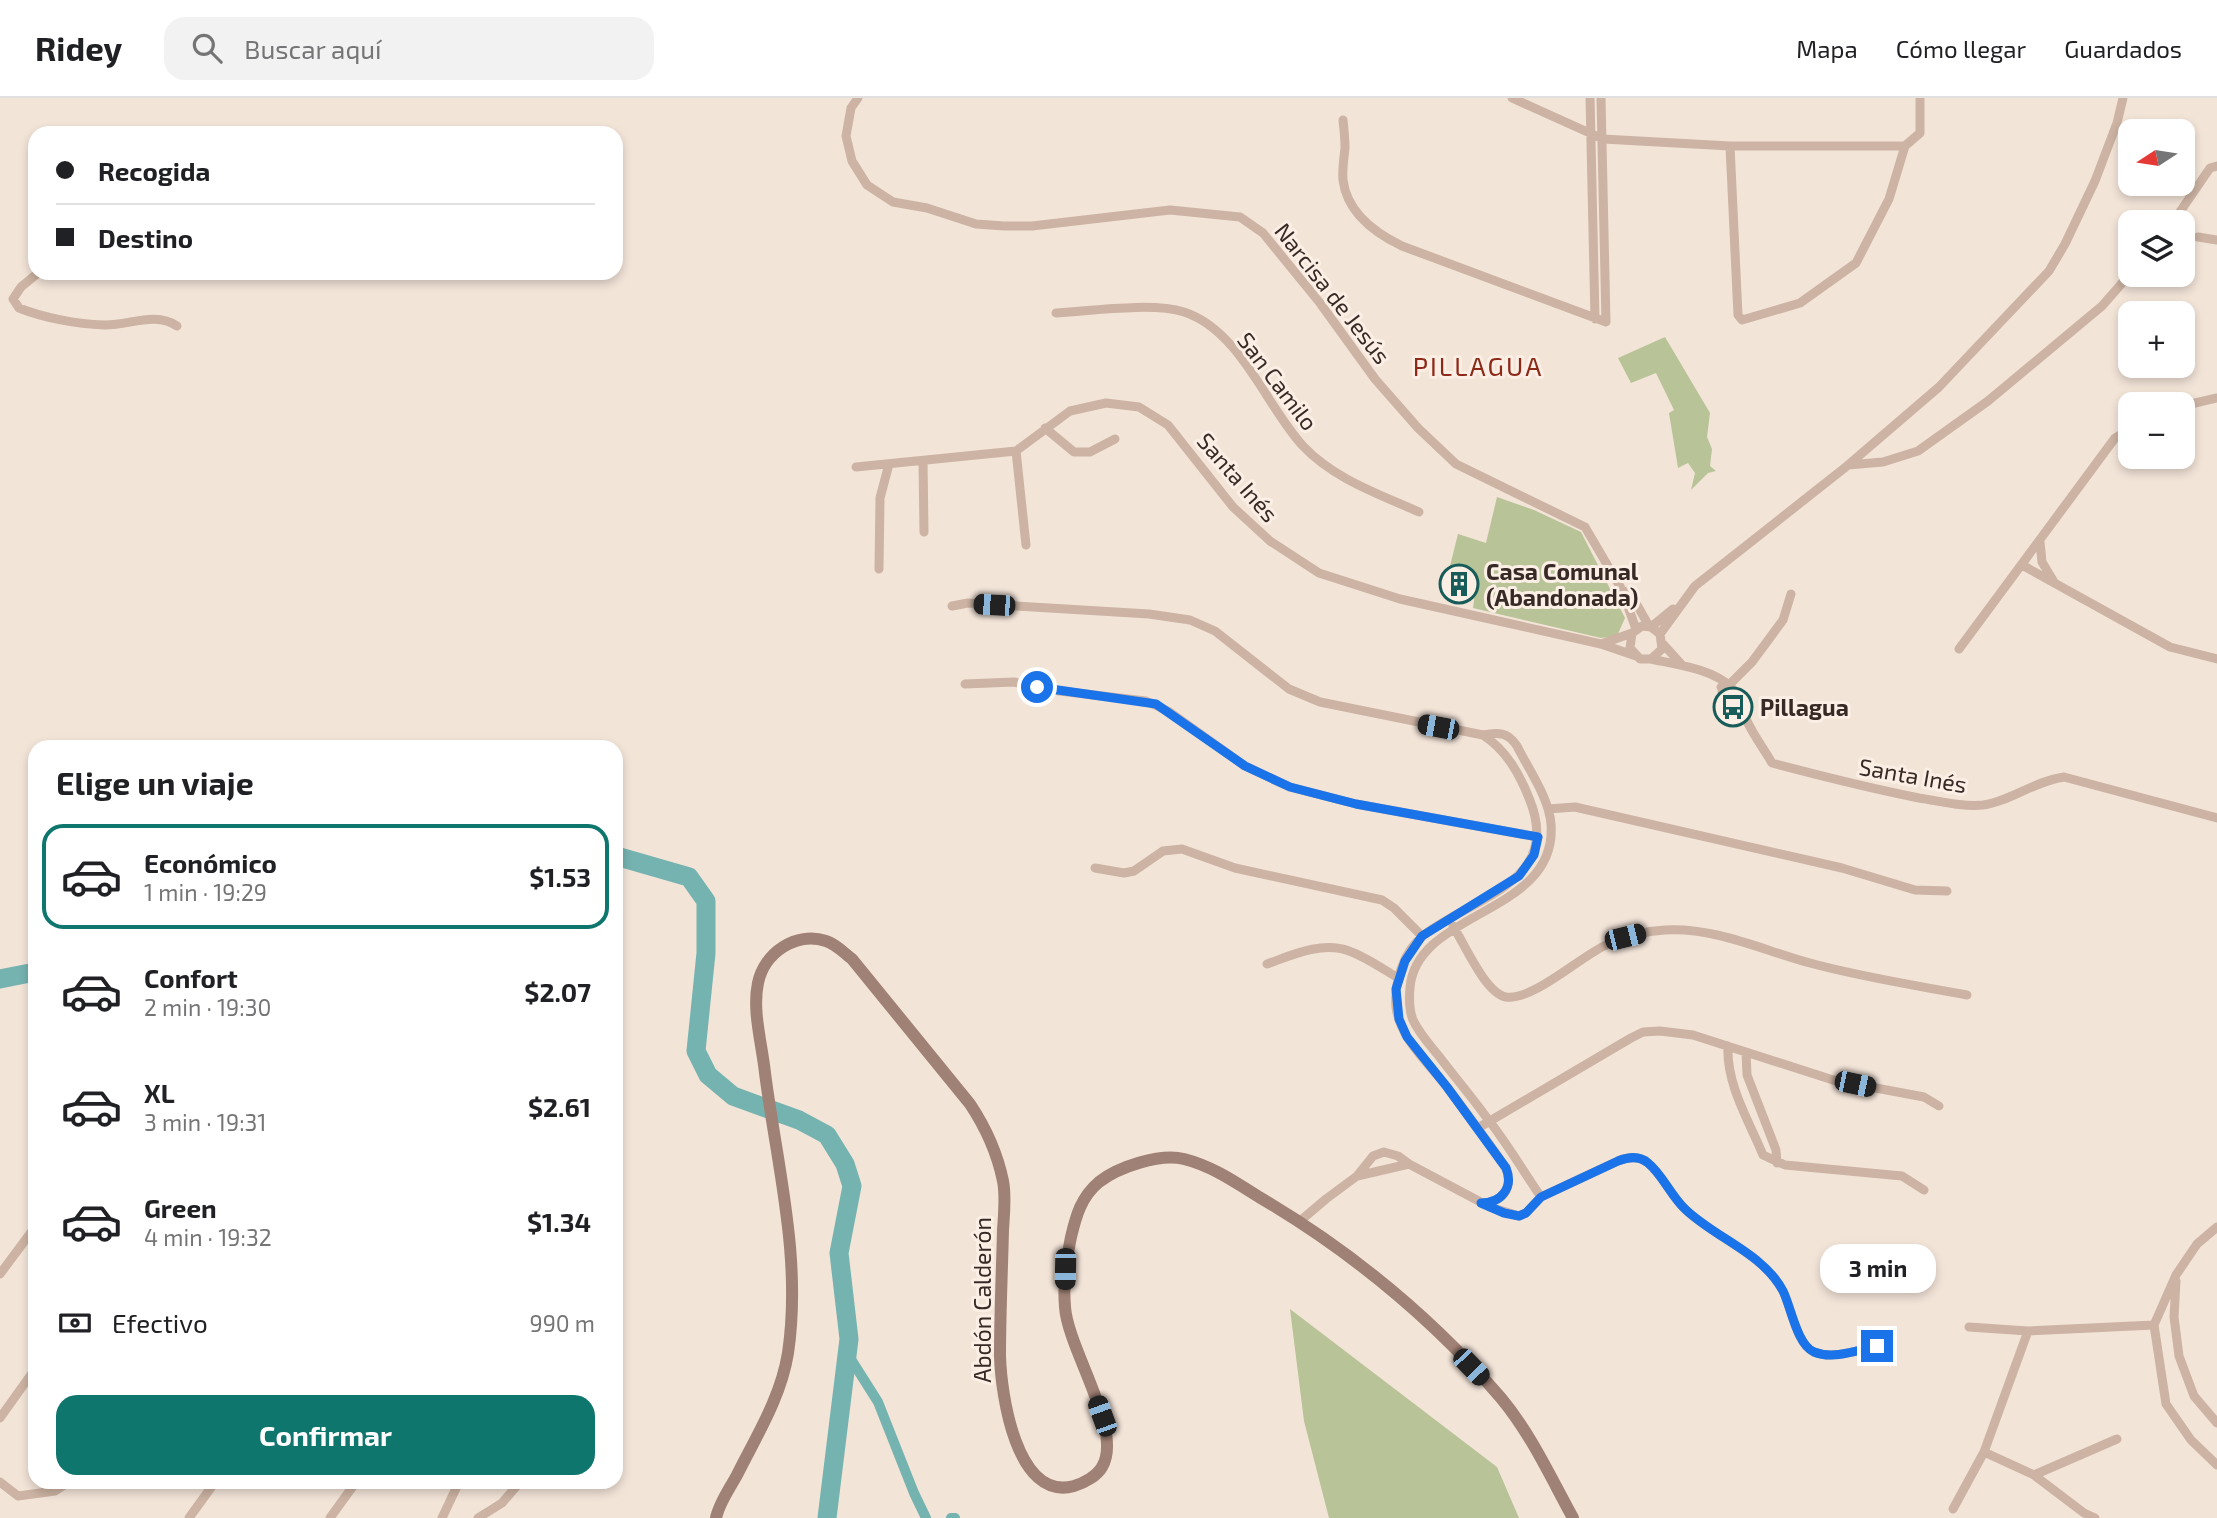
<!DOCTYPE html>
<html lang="es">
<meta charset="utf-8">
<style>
:root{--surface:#fff;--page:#f2f2f2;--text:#202124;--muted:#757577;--line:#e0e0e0;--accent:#0f766e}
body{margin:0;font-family:"Exo 2",sans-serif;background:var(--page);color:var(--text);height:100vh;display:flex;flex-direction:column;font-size:26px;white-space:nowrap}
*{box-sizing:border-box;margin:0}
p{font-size:23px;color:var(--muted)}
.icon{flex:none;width:38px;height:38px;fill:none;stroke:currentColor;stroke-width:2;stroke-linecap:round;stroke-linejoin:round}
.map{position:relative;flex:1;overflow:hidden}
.drawer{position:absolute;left:28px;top:642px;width:595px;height:749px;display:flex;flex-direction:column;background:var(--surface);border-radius:21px;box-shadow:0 4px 10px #0003}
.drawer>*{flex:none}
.top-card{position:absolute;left:28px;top:28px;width:595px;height:154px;border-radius:21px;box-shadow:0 4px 10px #0003;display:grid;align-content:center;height:154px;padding:0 28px;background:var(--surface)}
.needle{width:46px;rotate:258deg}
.tools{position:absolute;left:2118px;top:21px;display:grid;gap:14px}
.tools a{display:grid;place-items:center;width:77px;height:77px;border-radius:14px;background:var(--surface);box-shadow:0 4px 10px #0003;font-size:35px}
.end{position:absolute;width:32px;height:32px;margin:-16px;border:9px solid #1a73e8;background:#fff;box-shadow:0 0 0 4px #fff}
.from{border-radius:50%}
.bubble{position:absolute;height:49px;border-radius:21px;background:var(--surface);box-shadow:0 4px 10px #0003;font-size:23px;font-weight:700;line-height:49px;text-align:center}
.car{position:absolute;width:21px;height:42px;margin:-21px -10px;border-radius:9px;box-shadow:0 0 5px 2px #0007;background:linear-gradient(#222 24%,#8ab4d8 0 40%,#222 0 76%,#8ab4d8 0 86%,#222 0)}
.top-card b{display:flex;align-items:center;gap:24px;height:66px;font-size:26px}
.top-card b+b{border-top:2px solid var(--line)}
.top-card i{width:18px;height:18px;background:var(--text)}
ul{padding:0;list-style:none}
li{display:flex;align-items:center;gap:21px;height:105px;margin:0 14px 10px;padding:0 14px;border:4px solid transparent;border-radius:21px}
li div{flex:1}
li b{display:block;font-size:26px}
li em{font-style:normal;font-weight:700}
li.current{border-color:var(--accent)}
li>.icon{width:63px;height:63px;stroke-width:1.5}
h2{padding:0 28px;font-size:32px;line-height:84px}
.pay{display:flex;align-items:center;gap:18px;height:77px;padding:0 28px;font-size:26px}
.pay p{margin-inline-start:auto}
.primary-button{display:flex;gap:14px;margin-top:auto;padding:14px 28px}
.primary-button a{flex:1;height:80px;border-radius:21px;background:var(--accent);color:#fff;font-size:28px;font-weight:700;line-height:80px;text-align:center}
header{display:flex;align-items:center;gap:42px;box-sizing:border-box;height:98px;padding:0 35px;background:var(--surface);border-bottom:2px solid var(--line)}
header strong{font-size:33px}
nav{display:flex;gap:38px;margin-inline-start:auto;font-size:24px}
.search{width:490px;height:63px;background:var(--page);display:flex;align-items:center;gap:18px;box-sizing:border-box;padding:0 24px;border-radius:21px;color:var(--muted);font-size:26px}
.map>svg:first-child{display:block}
</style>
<header>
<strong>Ridey</strong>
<div class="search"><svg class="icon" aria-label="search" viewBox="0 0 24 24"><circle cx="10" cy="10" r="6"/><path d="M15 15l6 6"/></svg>Buscar aquí</div>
<nav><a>Mapa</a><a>Cómo llegar</a><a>Guardados</a></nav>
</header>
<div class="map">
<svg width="2217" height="1420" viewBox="0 0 2217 1420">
<rect width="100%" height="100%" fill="#f3e4d8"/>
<!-- green -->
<path fill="#b8c397" d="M1665,239l45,76 -3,24 5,12 -2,17 6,5 -8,2 -17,17 4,-17 -7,-10 -10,5 -9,-55 5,-3 -18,-37 -25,10 -13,-25z
M1497,399l37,13 47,22 44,86 -8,18 -16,2 -128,-30 4,-31 -28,-7 9,-36 28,9z
M1290,1211l207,158 22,51h-190l-25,-97z"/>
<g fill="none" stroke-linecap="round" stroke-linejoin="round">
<!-- canal -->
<path stroke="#75b3b0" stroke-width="10" d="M847,1255l31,49 36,91 12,25
M951,1420h4"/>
<!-- river -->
<path stroke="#75b3b0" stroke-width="19" d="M616,758l73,21 17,24v52l-10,98 12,24 25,21 66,24 28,15 18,29 7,22 -13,67 10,86 -22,179
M0,881l35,-7"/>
<!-- street -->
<path stroke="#ccb3a3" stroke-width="9" d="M858,0l-7,10 -5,28 6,25 15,24 26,17 34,6 49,16 28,2h28l138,-16 70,7 23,16 57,70 55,76 43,49 38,36 129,63 37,63 14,39
M1512,0l91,41 127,7h175l15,-13v-35
M1590,0l5,221
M1343,22c1,9 2,19 2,28 -1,10 -3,22 -2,32 4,33 32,53 59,66l204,76 -5,-224
M1730,48l8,169 4,5 58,-17 56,-40 33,-64 16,-53
M2173,124l37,-54 7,-2
M2198,139l19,3
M38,175l-17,14 -8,12 6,9c25,10 58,16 85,17 24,1 51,-14 73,1
M1056,215c34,-2 96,-11 128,-1 56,18 82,94 119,134 31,33 76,48 116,66
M2182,308l35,-8
M1045,330l29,24h16l25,-13
M1016,353l10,94
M923,363l1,71
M1848,367l35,-3 35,-11 70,-50 114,-95 28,-32
M856,369l160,-16 54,-40 36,-8 33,4 29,18 65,82 37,34 49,32 81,26 201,45 35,12
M2040,444l2,20 12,20
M2022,467l148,82 47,12
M879,471l1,-71 9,-34
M1624,493l13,14 12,21
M952,508l16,-3 181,11 41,6 25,11 74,58 31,13 163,33c23,15 36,38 46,63 35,84 -54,98 -105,137 -21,16 -30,48 -28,72 4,33 36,59 54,84 19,25 38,51 56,77 8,20 -4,35 -25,35
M1651,529l9,7 2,15 -11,10h-11l-10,-11 2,-15 10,-7 9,1 22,-18
M1660,536l35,-48 152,-120 92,-79 110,-116 16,-27 30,-63 22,-58 6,-25
M1601,546l31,-11
M1663,546l19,21
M1959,551l156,-211 15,-9
M1651,561c23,5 63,10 81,29 11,12 9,21 15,33 7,15 17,28 25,42 49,13 97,25 147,35 21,3 42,9 64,7 25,-3 52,-24 81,-28l153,41
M965,586l49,-2 45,9 87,10 22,10 77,55 45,21 66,17 182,33
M1721,589l16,27 8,4
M1722,594l30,-30 31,-42 8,-26
M1483,637c15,-3 25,-3 34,11 12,24 32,52 34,78 7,91 -135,86 -141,164 -1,11 -1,22 3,32 6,13 16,24 25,35 16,21 33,41 49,63 20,25 36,53 54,79
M1548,711l27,-2 267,61 73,22 32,1
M1095,770l29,5 10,-2 29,-20 19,-2 53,19 147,32 12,8 28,28
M1453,828c11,17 32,67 53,71 26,4 73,-39 98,-51 19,-9 40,-15 61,-16 50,-3 97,20 145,33 51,14 104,22 157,32
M1267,866c25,-9 55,-23 82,-13 17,6 34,18 49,27
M1728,948c-2,38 21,75 35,109l22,10 117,11 22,14
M1746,955l1,22 29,75 1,13
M1478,1030l153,-90 12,-6 17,-1 33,4 140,45 91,17 15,9
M1357,1078l52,-12
M1300,1123l26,-22 31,-23 16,-20 11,-4 14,4 11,8 81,43 29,9 7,-3 15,-16 77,-36c10,-4 21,-6 30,2 15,12 23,33 37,46 30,29 78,44 98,82 8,16 14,54 31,61 20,8 44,-2 63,-6
M2217,1129l-20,17 -21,31 -22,50 12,79 25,36 26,25
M0,1176l35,-47
M2176,1183l-2,36 5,39 15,40 23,27
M1969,1229l59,4 126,-6
M0,1320l35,-49
M1984,1354l50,23 50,38 11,5
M2034,1377l83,-36
M0,1384l18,14 37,-5 14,-9
M1953,1411l31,-57 44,-121
M189,1420l26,-36
M330,1420l26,-36
M442,1420l17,-36
M478,1420l24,-15 18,-21"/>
<!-- secondary -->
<path stroke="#a08175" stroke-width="12" d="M716,1420c3,-15 14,-30 21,-43 20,-40 44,-78 51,-122 14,-95 -11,-187 -23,-280 -3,-29 -13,-62 -7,-90 6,-30 38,-52 68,-42 10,3 18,12 26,18l118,145c16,24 27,48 33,77 3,15 1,33 0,49 -1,42 -3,84 -3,126 1,37 16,146 74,130 10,-3 23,-10 28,-19 22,-36 -34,-117 -37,-160 -2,-24 1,-47 6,-70 5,-21 10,-40 28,-55 19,-15 61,-29 85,-23 28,7 51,23 75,38 90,53 174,122 242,201 30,36 50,80 72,120"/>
</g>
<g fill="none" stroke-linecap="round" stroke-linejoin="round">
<!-- route -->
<path stroke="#1a73e8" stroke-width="9" d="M1037,589l119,17 89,62 45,21 66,17 182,33 -4,18 -15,21 -97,60 -17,25 -9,28 3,30 8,18 40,50 59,81c8,20 -5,35 -25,35l23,10 15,3 7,-3 15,-16 77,-36c10,-4 21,-6 30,2 14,11 23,33 37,46 30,29 78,44 98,82 8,16 14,54 31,61 20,8 44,-2 63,-6"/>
</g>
<!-- icons -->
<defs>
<symbol id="building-ring" viewBox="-11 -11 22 22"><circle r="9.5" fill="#fbefe5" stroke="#185c5a" stroke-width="1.5"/><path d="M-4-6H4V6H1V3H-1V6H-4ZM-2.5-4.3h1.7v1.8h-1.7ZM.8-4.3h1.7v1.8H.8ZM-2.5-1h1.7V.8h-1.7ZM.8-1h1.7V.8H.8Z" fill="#185c5a"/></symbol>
<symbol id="bus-ring" viewBox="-11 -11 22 22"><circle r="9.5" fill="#fbefe5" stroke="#185c5a" stroke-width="1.5"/><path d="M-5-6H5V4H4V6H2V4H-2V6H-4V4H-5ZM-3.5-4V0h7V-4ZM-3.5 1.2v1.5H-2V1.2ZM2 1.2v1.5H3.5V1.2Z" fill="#185c5a"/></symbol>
</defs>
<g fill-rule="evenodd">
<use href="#building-ring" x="1437" y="464" width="44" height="44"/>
<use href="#bus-ring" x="1711" y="587" width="44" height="44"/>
</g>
<g text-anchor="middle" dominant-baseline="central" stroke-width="6" stroke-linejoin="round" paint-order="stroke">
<!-- street labels -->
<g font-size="23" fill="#372a26" stroke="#fbefe5">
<text transform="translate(1333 195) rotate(52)">Narcisa de Jesús</text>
<text transform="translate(1278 283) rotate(53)">San Camilo</text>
<text transform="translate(1238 379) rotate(49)">Santa Inés</text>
<text transform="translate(1913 677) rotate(10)">Santa Inés</text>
<text transform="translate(982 1202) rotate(-90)">Abdón Calderón</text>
</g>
<!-- poi labels -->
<g font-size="23" font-weight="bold" fill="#372a26" stroke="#fbefe5" text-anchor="start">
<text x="1486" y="473">Casa Comunal<tspan x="1486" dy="26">(Abandonada)</tspan></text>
<text x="1760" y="609">Pillagua</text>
</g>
<!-- quarter labels -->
<g font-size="26" letter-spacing="2" fill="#8c2a18" stroke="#fbefe5">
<text x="1478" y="267">PILLAGUA</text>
</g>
</g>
</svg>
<div class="tools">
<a><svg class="needle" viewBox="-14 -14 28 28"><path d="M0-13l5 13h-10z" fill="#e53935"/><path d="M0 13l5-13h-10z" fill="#757577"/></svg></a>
<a><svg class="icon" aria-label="layers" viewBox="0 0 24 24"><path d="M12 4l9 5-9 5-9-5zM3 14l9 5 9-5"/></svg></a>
<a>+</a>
<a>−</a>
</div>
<i class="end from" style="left:1037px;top:589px"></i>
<i class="end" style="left:1877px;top:1248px"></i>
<div class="bubble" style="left:1820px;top:1146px;width:116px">3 min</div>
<i class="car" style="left:994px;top:507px;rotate:273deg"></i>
<i class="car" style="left:1438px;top:629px;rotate:281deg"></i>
<i class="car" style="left:1625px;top:839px;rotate:76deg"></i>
<i class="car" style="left:1855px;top:986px;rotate:102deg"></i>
<i class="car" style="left:1065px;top:1171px;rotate:181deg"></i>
<i class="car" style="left:1471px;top:1269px;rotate:136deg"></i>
<i class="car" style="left:1102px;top:1318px;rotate:340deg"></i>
<div class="top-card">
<b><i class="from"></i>Recogida</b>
<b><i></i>Destino</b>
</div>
<section class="drawer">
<h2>Elige un viaje</h2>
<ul>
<li class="current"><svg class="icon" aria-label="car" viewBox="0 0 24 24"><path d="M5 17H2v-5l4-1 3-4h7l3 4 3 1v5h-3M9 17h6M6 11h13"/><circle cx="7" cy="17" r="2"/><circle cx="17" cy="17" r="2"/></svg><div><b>Económico</b><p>1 min · 19:29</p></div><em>$1.53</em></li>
<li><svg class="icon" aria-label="car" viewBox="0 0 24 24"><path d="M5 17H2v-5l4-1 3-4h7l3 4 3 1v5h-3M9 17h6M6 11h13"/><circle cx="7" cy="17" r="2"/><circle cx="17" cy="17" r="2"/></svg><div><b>Confort</b><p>2 min · 19:30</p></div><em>$2.07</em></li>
<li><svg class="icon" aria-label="car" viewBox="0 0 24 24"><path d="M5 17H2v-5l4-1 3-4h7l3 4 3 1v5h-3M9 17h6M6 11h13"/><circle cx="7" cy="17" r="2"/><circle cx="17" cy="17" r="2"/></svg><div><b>XL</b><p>3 min · 19:31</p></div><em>$2.61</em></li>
<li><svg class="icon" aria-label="car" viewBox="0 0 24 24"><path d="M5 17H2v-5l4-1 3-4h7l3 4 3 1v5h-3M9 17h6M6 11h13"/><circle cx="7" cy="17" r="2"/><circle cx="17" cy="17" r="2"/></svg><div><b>Green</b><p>4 min · 19:32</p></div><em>$1.34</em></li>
</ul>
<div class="pay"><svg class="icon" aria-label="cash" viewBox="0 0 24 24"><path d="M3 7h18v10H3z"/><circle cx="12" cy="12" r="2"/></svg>Efectivo<p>990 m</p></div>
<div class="primary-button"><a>Confirmar</a></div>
</section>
</div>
